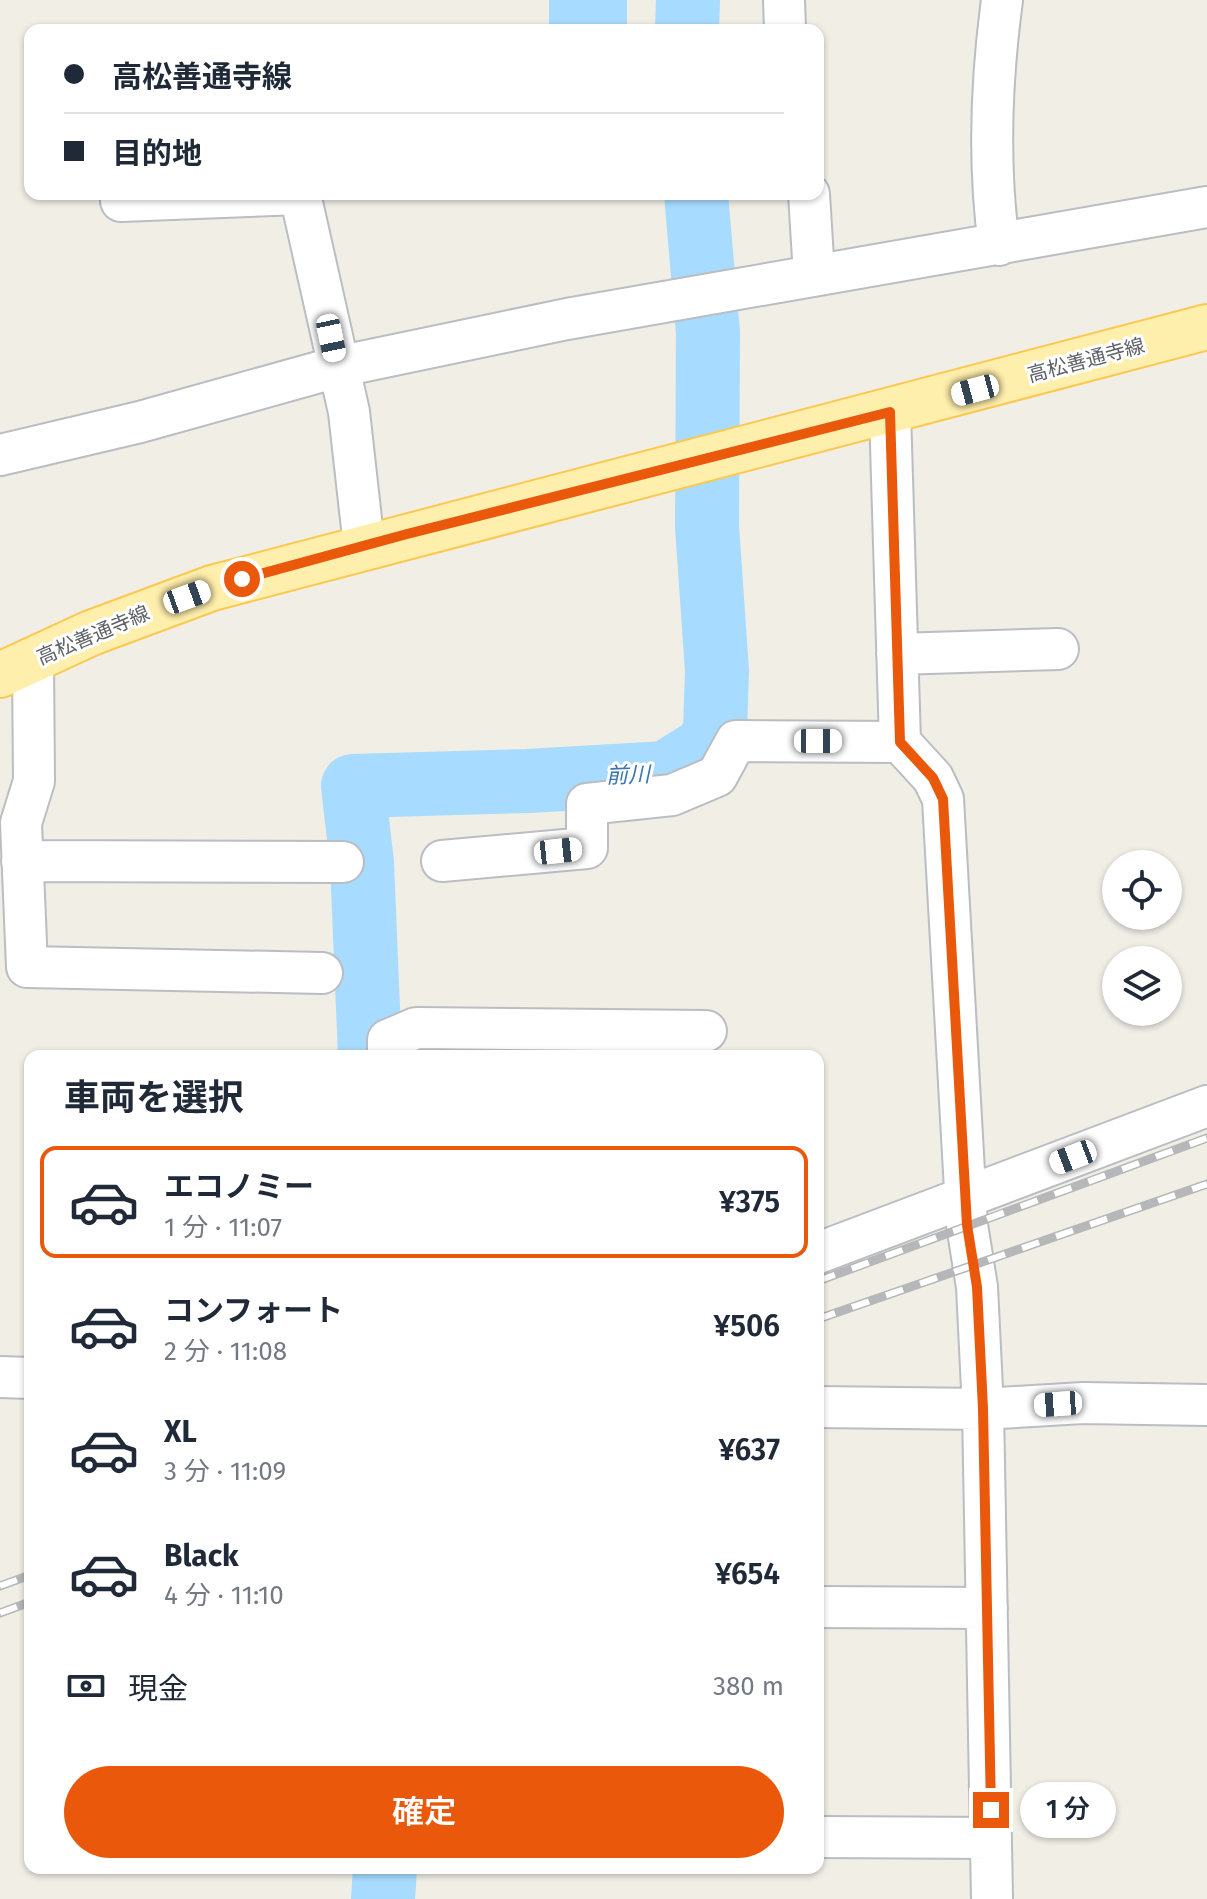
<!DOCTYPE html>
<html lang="ja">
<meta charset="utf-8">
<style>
:root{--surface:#fff;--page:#f2f2f3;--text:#1f2937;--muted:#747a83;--line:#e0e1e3;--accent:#ea580c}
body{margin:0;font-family:"Fira Sans","Noto Sans JP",sans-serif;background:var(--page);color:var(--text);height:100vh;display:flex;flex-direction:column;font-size:30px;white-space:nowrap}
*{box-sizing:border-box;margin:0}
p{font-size:26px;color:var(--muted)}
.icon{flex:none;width:44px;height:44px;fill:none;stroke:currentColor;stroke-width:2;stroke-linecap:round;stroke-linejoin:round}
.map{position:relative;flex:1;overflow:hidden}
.side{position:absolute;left:24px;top:1050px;width:800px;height:824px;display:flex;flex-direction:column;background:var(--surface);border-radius:16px;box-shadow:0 2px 6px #0004}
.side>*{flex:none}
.hud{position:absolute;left:24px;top:24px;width:800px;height:176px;border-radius:16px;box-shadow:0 2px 6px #0004;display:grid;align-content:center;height:176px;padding:0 40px;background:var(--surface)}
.controls{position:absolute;left:1102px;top:850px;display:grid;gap:16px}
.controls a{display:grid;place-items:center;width:80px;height:80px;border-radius:50%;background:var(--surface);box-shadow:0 2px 6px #0004;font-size:40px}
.end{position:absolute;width:36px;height:36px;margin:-18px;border:10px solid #ea580c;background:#fff;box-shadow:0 0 0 4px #fff}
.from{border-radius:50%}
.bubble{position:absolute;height:56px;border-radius:28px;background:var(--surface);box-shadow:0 2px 6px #0004;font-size:26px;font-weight:600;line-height:56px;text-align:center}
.car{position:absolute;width:24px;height:48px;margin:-24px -12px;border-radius:10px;box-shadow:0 0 6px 2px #0007;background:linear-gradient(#fff 24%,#345 0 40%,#fff 0 76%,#345 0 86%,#fff 0)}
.hud b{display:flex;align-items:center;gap:28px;height:76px;font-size:30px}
.hud b+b{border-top:2px solid var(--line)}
.hud i{width:20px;height:20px;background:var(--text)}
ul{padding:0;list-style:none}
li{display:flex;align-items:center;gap:24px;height:112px;margin:0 16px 12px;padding:0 24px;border:4px solid transparent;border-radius:16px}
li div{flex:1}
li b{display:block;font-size:30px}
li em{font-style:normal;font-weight:600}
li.selected{border-color:var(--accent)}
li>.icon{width:72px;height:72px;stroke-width:1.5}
h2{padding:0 40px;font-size:36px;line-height:96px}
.pay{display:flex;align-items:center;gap:20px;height:88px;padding:0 40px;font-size:30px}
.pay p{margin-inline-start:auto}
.action{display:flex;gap:16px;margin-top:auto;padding:16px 40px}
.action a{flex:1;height:92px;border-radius:48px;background:var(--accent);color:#fff;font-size:32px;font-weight:600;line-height:92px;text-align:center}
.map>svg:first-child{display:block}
</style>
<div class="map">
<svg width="1207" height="1899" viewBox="0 0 1207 1899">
<rect width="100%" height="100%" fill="#f0eee5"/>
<!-- water -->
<path fill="#a7dbff" d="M549,0h78v30h-78z"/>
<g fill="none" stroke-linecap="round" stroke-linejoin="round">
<!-- river -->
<path stroke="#a7dbff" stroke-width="64" d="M687,30l1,-30
M370,1056l-8,-193 -9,-77 175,-5 138,-8 40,-25 9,-17 2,-60 -10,-145 1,-193 -12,-139
M383,1899l2,-31"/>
<defs>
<path id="minor" d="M784,0l1,30
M809,194l5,81
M121,201l179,-7 49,218 15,134
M999,245c-11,-81 -8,-163 3,-245
M890,412l10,330 33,36 10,21 24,426 10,62 6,122 9,490
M0,455l140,-33 197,-55 230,-48 640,-112
M897,654l161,-5
M33,660l1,121 -13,42 6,144 295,6
M22,861l321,1
M442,861l145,-13v-44l85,-9 45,-19 19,-35 164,1
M388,1056v-16l28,-12 290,3
M818,1253l389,-147
M0,1377l30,1
M818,1407l165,2 100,-6 124,2
M818,1607l169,1
M818,1837l173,1"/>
<path id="primary" d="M0,675l91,-42 121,-45 995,-261"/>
</defs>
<!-- minor casing -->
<use href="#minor" stroke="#babdc2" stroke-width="44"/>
<!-- primary casing -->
<use href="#primary" stroke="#fdc851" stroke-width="48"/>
<!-- minor -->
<use href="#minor" stroke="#fff" stroke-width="40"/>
<!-- primary -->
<use href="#primary" stroke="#ffefac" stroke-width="44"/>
<defs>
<path id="rail" d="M818,1281l389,-143
M818,1319l389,-135
M0,1586l30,-11
M0,1613l30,-11"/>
</defs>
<!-- rail casing -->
<use href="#rail" stroke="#b6b7b8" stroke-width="9"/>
<!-- rail -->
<use href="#rail" stroke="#fff" stroke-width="6" stroke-dasharray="18" stroke-linecap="butt"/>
</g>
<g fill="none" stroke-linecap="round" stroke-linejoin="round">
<!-- route -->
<path stroke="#ea580c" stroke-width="10" d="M242,579l165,-45 483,-122 10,330 33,36 10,21 24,426 10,62 6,122 8,401"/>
</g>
<g text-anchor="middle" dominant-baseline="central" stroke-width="6" stroke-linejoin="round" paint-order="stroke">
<!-- street labels -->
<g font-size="20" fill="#5d6267" stroke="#fff">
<text transform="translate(1086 360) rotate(-15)">高松善通寺線</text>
<text transform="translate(93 635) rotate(-23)">高松善通寺線</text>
</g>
<!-- water labels -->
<g font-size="22" font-style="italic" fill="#3776b2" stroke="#fff">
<text transform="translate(628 775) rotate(-2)">前川</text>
</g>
</g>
</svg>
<div class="controls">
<a><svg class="icon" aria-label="locate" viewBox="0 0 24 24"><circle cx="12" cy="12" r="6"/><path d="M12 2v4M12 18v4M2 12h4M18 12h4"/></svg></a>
<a><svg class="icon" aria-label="layers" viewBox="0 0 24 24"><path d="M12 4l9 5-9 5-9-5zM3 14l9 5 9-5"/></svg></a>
</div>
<i class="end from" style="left:242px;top:579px"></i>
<i class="end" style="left:991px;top:1810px"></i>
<div class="bubble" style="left:1020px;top:1782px;width:96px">1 分</div>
<i class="car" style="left:331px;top:338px;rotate:168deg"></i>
<i class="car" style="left:975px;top:390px;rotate:255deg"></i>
<i class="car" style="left:187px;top:597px;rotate:70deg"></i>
<i class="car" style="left:818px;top:741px;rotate:90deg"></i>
<i class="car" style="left:558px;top:851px;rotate:84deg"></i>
<i class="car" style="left:1073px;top:1157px;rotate:249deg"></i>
<i class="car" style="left:1058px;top:1404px;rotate:266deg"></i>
<div class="hud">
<b><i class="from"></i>高松善通寺線</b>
<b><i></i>目的地</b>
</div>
<section class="side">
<h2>車両を選択</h2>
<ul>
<li class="selected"><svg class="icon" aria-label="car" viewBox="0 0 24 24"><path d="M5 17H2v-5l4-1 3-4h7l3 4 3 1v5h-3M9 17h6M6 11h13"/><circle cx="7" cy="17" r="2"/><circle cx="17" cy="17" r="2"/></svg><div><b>エコノミー</b><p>1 分 · 11:07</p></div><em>¥375</em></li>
<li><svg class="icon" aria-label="car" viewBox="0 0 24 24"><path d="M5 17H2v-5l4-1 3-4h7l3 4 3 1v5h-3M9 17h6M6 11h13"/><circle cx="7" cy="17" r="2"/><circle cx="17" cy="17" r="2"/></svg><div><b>コンフォート</b><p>2 分 · 11:08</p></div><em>¥506</em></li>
<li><svg class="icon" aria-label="car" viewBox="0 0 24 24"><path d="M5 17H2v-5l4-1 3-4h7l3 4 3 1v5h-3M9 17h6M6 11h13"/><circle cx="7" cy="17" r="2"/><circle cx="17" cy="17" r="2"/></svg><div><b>XL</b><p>3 分 · 11:09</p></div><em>¥637</em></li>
<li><svg class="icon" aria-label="car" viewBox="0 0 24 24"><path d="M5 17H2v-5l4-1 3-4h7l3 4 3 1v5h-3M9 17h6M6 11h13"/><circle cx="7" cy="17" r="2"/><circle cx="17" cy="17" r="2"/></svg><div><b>Black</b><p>4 分 · 11:10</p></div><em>¥654</em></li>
</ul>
<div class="pay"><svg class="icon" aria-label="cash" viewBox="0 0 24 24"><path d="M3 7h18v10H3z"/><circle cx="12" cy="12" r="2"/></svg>現金<p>380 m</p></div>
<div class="action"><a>確定</a></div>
</section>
</div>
